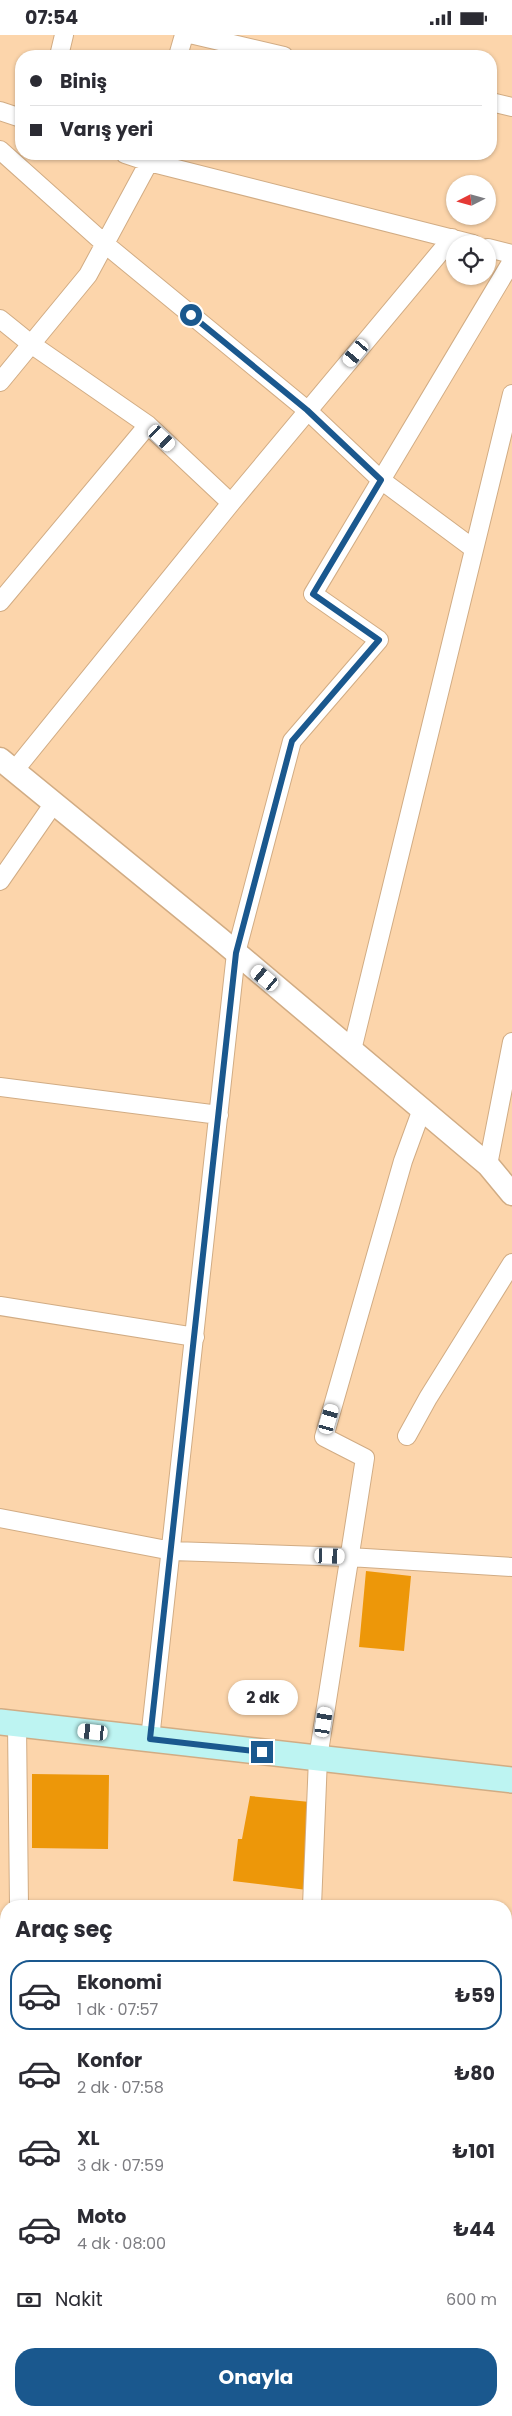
<!DOCTYPE html>
<html lang="tr">
<meta charset="utf-8">
<style>
:root{--surface:#fff;--page:#f7f7f7;--text:#2b2b33;--muted:#7c7c81;--line:#e1e1e2;--accent:#1a588e}
body{margin:0;font-family:Poppins,sans-serif;background:var(--page);color:var(--text);height:100vh;display:flex;flex-direction:column;font-size:19px;white-space:nowrap}
*{box-sizing:border-box;margin:0}
p{font-size:16px;color:var(--muted)}
.icon{flex:none;width:28px;height:28px;fill:none;stroke:currentColor;stroke-width:2;stroke-linecap:round;stroke-linejoin:round}
.map{position:relative;flex:1;overflow:hidden}
.details{position:absolute;left:0px;top:1865px;width:512px;height:516px;display:flex;flex-direction:column;background:var(--surface);border-radius:20px 20px 0 0;box-shadow:0 1px 4px #0004}
.details>*{flex:none}
.banner{position:absolute;left:15px;top:15px;width:482px;height:110px;border-radius:20px;box-shadow:0 1px 4px #0004;display:grid;align-content:center;height:110px;padding:0 15px;background:var(--surface)}
.needle{width:32px;rotate:264deg}
.tools{position:absolute;left:446px;top:140px;display:grid;gap:10px}
.tools a{display:grid;place-items:center;width:50px;height:50px;border-radius:50%;background:var(--surface);box-shadow:0 1px 4px #0004;font-size:25px}
.end{position:absolute;width:22px;height:22px;margin:-11px;border:6px solid #1a588e;background:#fff;box-shadow:0 0 0 2px #fff}
.from{border-radius:50%}
.bubble{position:absolute;height:35px;border-radius:18px;background:var(--surface);box-shadow:0 1px 4px #0004;font-size:16px;font-weight:700;line-height:35px;text-align:center}
.car{position:absolute;width:15px;height:30px;margin:-15px -8px;border-radius:6px;box-shadow:0 0 4px 1px #0007;background:linear-gradient(#fff 24%,#345 0 40%,#fff 0 76%,#345 0 86%,#fff 0)}
.banner b{display:flex;align-items:center;gap:18px;height:48px;font-size:19px}
.banner b+b{border-top:1px solid var(--line)}
.banner i{width:12px;height:12px;background:var(--text)}
ul{padding:0;list-style:none}
li{display:flex;align-items:center;gap:15px;height:70px;margin:0 10px 8px;padding:0 5px;border:2px solid transparent;border-radius:20px}
li div{flex:1}
li b{display:block;font-size:19px}
li em{font-style:normal;font-weight:700}
li.on{border-color:var(--accent)}
li>.icon{width:45px;height:45px;stroke-width:1.5}
h2{padding:0 15px;font-size:22px;line-height:60px}
.pay{display:flex;align-items:center;gap:12px;height:55px;padding:0 15px;font-size:19px}
.pay p{margin-inline-start:auto}
.action{display:flex;gap:10px;margin-top:auto;padding:10px 15px}
.action a{flex:1;height:58px;border-radius:20px;background:var(--accent);color:#fff;font-size:20px;font-weight:700;line-height:58px;text-align:center}
.status{display:flex;justify-content:space-between;align-items:center;height:35px;padding:0 25px;background:var(--surface);direction:ltr}
.status svg{height:14px;fill:currentColor}
.map>svg:first-child{display:block}
</style>
<div class="status"><b>07:54</b><svg viewBox="0 0 49 12"><path d="M0 12V9h3v3zM5 12V6h3v6zM10 12V3h3v9zM15 12V0h3v12zM26 1h20v11H26zM47 4h2v5h-2z"/></svg></div>
<div class="map">
<svg width="512" height="2381" viewBox="0 0 512 2381">
<rect width="100%" height="100%" fill="#fcd5ab"/>
<!-- building -->
<path fill="#ed9709" d="M366,1536l45,5 -7,75 -45,-4z
M32,1739l77,1 -1,74 -76,-1z
M250,1761l60,6 -3,88 -74,-9 5,-42h4z"/>
<g fill="none" stroke-linecap="round" stroke-linejoin="round">
<defs>
<path id="minor" d="M194,0l90,21
M59,21l5,-21
M178,21l6,-21
M491,67l21,5
M0,76l21,7
M0,115l105,94 202,166 74,70 93,69
M125,119l24,8 324,82
M488,213l24,6
M0,284l31,25 117,81 83,78
M0,347l88,-107 61,-113 3,-8
M0,567l148,-177
M14,736l217,-268 221,-265
M0,846l54,-78
M352,1015l160,-656
M0,1052l219,28
M488,1130l24,-123
M0,1271l195,31
M407,1401l21,-38 84,-135
M0,1483l172,33 177,6 163,10
M17,1689l2,182
M150,1704l86,-786 56,-212 87,-101 -66,-46 199,-333
M312,1871l6,-148 47,-300 -41,-21 79,-276 19,-52
M0,1935h6
M506,2255l6,1
M0,2375l36,6
M312,2375v6
M378,2375v6
M55,2381v-6
M188,2381v-6
M482,2381l1,-6"/>
<path id="tertiary" d="M0,724l220,180 268,226 24,29"/>
<path id="secondary" d="M0,1687l512,58"/>
</defs>
<!-- minor casing -->
<use href="#minor" stroke="#d1ac84" stroke-width="20"/>
<!-- tertiary casing -->
<use href="#tertiary" stroke="#d1ac84" stroke-width="25"/>
<!-- secondary casing -->
<use href="#secondary" stroke="#d1ac84" stroke-width="28"/>
<!-- minor -->
<use href="#minor" stroke="#fff" stroke-width="18"/>
<!-- tertiary -->
<use href="#tertiary" stroke="#fff" stroke-width="22"/>
<!-- secondary -->
<use href="#secondary" stroke="#bdf4f2" stroke-width="25"/>
</g>
<g fill="none" stroke-linecap="round" stroke-linejoin="round">
<!-- route -->
<path stroke="#1a588e" stroke-width="6" d="M191,280l116,95 74,70 -68,114 66,46 -87,101 -56,212 -86,786 112,13"/>
</g>
</svg>
<div class="tools">
<a><svg class="needle" viewBox="-14 -14 28 28"><path d="M0-13l5 13h-10z" fill="#e53935"/><path d="M0 13l5-13h-10z" fill="#7c7c81"/></svg></a>
<a><svg class="icon" aria-label="locate" viewBox="0 0 24 24"><circle cx="12" cy="12" r="6"/><path d="M12 2v4M12 18v4M2 12h4M18 12h4"/></svg></a>
</div>
<i class="end from" style="left:191px;top:280px"></i>
<i class="end" style="left:262px;top:1717px"></i>
<div class="bubble" style="left:228px;top:1645px;width:70px">2 dk</div>
<i class="car" style="left:356px;top:318px;rotate:220deg"></i>
<i class="car" style="left:162px;top:403px;rotate:133deg"></i>
<i class="car" style="left:265px;top:943px;rotate:310deg"></i>
<i class="car" style="left:329px;top:1384px;rotate:16deg"></i>
<i class="car" style="left:330px;top:1521px;rotate:92deg"></i>
<i class="car" style="left:324px;top:1687px;rotate:9deg"></i>
<i class="car" style="left:93px;top:1697px;rotate:276deg"></i>
<div class="banner">
<b><i class="from"></i>Biniş</b>
<b><i></i>Varış yeri</b>
</div>
<section class="details">
<h2>Araç seç</h2>
<ul>
<li class="on"><svg class="icon" aria-label="car" viewBox="0 0 24 24"><path d="M5 17H2v-5l4-1 3-4h7l3 4 3 1v5h-3M9 17h6M6 11h13"/><circle cx="7" cy="17" r="2"/><circle cx="17" cy="17" r="2"/></svg><div><b>Ekonomi</b><p>1 dk · 07:57</p></div><em>₺59</em></li>
<li><svg class="icon" aria-label="car" viewBox="0 0 24 24"><path d="M5 17H2v-5l4-1 3-4h7l3 4 3 1v5h-3M9 17h6M6 11h13"/><circle cx="7" cy="17" r="2"/><circle cx="17" cy="17" r="2"/></svg><div><b>Konfor</b><p>2 dk · 07:58</p></div><em>₺80</em></li>
<li><svg class="icon" aria-label="car" viewBox="0 0 24 24"><path d="M5 17H2v-5l4-1 3-4h7l3 4 3 1v5h-3M9 17h6M6 11h13"/><circle cx="7" cy="17" r="2"/><circle cx="17" cy="17" r="2"/></svg><div><b>XL</b><p>3 dk · 07:59</p></div><em>₺101</em></li>
<li><svg class="icon" aria-label="car" viewBox="0 0 24 24"><path d="M5 17H2v-5l4-1 3-4h7l3 4 3 1v5h-3M9 17h6M6 11h13"/><circle cx="7" cy="17" r="2"/><circle cx="17" cy="17" r="2"/></svg><div><b>Moto</b><p>4 dk · 08:00</p></div><em>₺44</em></li>
</ul>
<div class="pay"><svg class="icon" aria-label="cash" viewBox="0 0 24 24"><path d="M3 7h18v10H3z"/><circle cx="12" cy="12" r="2"/></svg>Nakit<p>600 m</p></div>
<div class="action"><a>Onayla</a></div>
</section>
</div>
